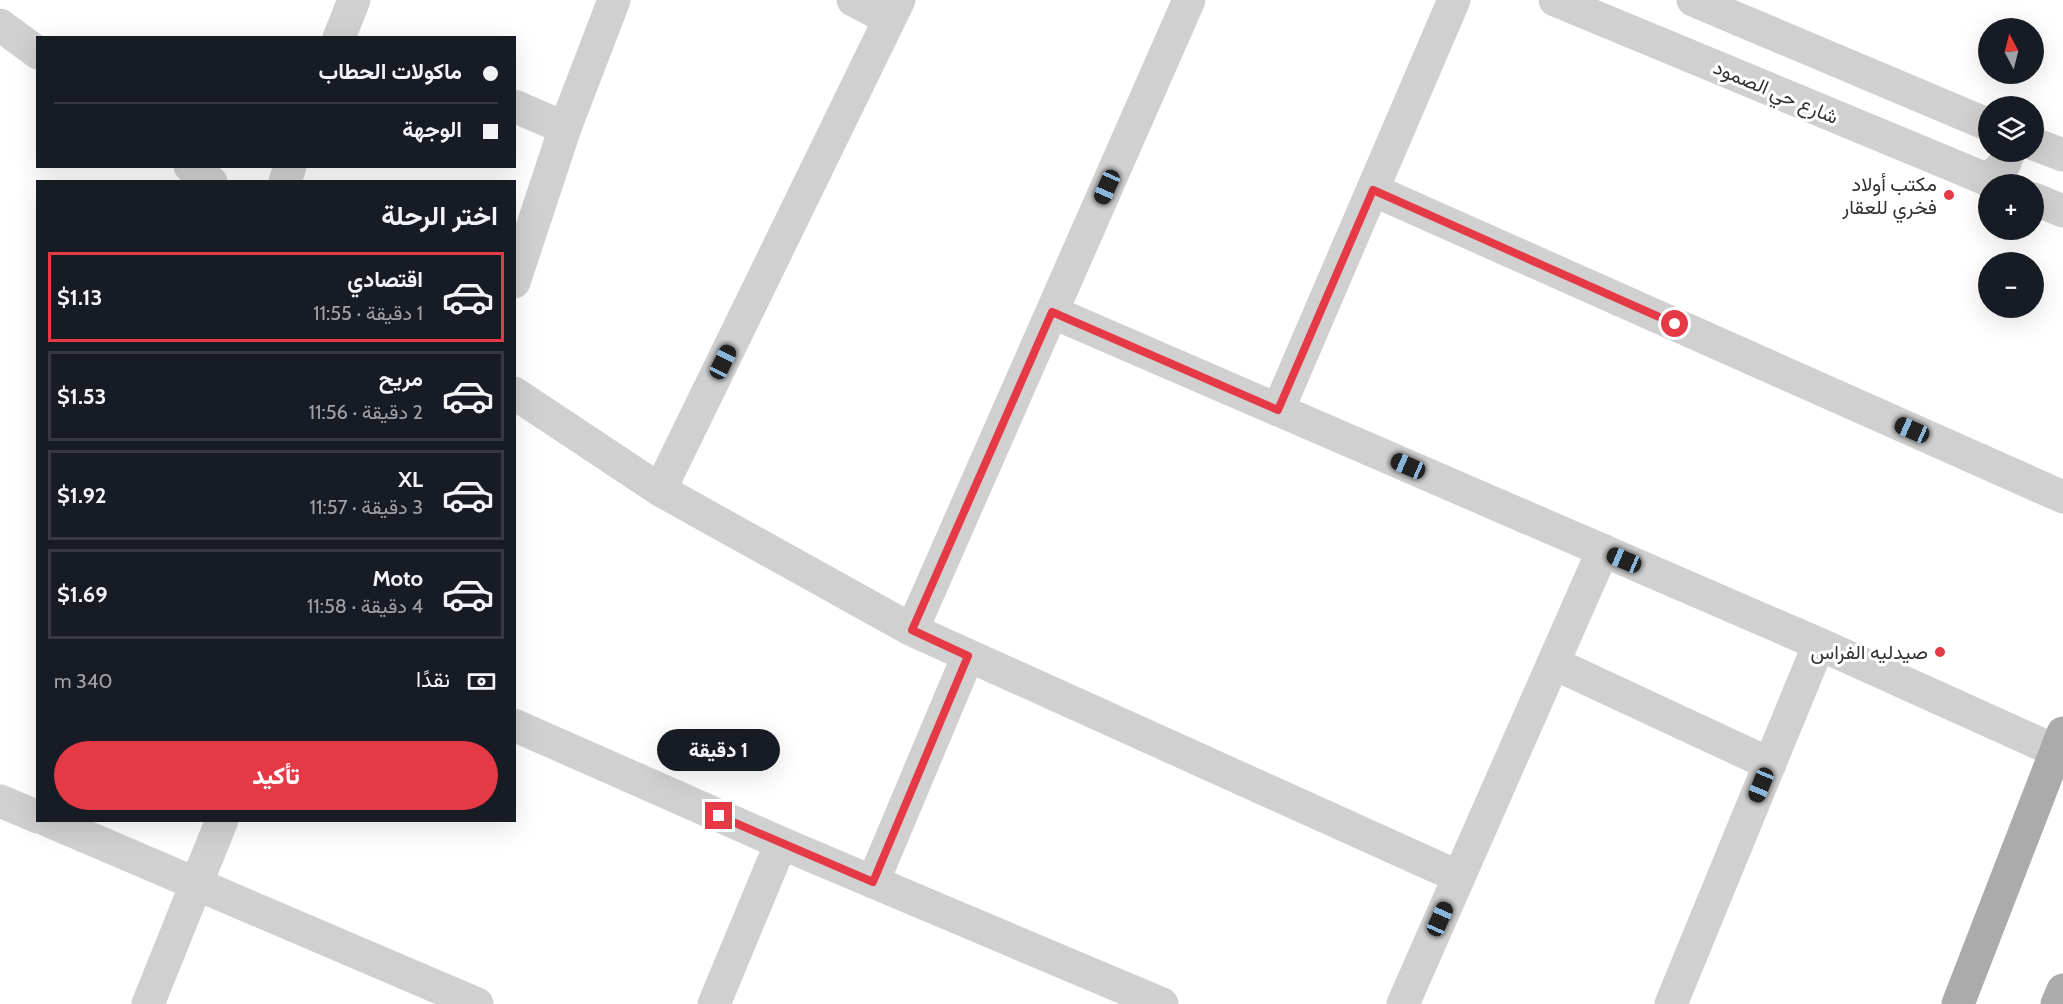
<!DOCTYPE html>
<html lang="ar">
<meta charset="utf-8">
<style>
:root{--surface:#171b24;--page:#20242c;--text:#f1f3f6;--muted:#9ea1a6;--line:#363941;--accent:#e63946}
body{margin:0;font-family:Cabin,Vazirmatn,sans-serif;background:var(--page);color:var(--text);direction:rtl;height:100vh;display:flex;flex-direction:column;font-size:22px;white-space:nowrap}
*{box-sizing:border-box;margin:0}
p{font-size:20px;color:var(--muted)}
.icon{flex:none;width:33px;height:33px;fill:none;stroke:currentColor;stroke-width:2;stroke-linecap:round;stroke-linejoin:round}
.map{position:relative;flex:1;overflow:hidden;direction:ltr}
.side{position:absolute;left:36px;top:180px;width:480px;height:642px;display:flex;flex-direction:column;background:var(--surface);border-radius:0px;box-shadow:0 6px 24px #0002;direction:rtl}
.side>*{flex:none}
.hud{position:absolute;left:36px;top:36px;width:480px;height:132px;border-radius:0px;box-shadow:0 6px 24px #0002;direction:rtl;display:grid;align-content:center;height:132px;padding:0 18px;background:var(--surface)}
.needle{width:39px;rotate:353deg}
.tools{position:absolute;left:1978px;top:18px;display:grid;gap:12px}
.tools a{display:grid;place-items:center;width:66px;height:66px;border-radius:50%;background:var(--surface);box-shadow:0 6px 24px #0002;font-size:30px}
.end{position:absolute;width:27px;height:27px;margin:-14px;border:8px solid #e63946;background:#fff;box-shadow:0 0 0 3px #fff}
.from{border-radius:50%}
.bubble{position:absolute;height:42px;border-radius:21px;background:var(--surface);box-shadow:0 6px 24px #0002;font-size:20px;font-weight:800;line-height:42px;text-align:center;direction:rtl}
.car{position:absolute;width:18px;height:36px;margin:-18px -9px;border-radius:8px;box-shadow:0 0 4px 2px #0007;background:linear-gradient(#222 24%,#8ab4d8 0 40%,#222 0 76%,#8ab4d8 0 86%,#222 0)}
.hud b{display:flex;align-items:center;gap:21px;height:57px;font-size:22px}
.hud b+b{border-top:2px solid var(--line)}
.hud i{width:15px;height:15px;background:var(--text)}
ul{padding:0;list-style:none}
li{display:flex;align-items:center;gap:18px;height:90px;margin:0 12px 9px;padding:0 6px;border:3px solid var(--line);border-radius:0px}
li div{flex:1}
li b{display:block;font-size:22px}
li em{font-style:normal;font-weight:800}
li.selected{border-color:var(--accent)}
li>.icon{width:54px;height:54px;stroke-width:1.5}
h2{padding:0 18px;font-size:27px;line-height:72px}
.pay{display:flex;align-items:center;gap:15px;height:66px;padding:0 18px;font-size:22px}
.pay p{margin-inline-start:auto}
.cta{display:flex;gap:12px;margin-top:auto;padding:12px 18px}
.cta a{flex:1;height:69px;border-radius:36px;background:var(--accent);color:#fff;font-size:24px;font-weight:800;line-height:69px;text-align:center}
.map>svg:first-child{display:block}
</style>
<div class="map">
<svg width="2063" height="1004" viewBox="0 0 2063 1004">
<rect width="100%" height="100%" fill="#fff"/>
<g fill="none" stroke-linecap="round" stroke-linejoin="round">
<!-- minor -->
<path stroke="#d0d0d0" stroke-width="33" d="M853,0l36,19
M0,25l38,28
M339,38l15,-38
M514,106l51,22
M190,166l21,16
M285,182l5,-16
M1373,190l690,307
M514,282l51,-154 49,-128
M1052,312l767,332 237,107
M514,393l146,97 252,140 547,247
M1278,410l176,-410
M660,490l239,-490
M912,630l277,-630
M1553,663l217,101
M514,725l267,118 381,161
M0,801l38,16
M47,820l430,184
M873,882l95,-226
M148,1004l74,-184
M714,1004l67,-161
M1403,1004l200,-454
M1671,1004l148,-360"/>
<!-- tertiary -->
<path stroke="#d0d0d0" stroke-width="33" d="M1555,0l443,184
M1693,0l296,125
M2034,144l29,11
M1987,180l17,-15 5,-13
M2034,199l29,12"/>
<!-- primary -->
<path stroke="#ababab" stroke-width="33" d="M1958,1004l105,-271
M2057,1004l6,-14"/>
</g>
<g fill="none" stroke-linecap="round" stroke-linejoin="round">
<!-- route -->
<path stroke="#e63946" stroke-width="8" d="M719,816l154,66 95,-226 -56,-26 140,-318 226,98 95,-220 302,134"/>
</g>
<!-- markers -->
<g fill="#e63946" stroke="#fff" stroke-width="2">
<circle cx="1949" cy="195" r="6"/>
<circle cx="1940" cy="652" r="6"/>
</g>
<g text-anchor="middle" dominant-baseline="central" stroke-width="6" stroke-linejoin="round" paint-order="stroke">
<!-- street labels -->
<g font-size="20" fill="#333" stroke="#fff">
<text transform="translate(1776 92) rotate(23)">شارع حي الصمود</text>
</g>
<!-- poi labels -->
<g font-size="20" fill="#333" stroke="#fff" text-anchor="end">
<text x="1937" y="184">مكتب أولاد<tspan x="1937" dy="23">فخري للعقار</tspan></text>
<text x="1928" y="652">صيدليه الفراس</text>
</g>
</g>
</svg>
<div class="tools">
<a><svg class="needle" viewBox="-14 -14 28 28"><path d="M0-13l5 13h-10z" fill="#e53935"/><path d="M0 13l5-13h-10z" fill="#9ea1a6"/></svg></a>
<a><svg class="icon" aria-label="layers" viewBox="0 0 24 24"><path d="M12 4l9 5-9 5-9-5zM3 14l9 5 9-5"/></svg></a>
<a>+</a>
<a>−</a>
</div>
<i class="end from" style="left:1675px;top:324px"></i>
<i class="end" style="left:719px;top:816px"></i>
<div class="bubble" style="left:657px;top:729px;width:123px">1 دقيقة</div>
<i class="car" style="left:1107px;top:187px;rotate:204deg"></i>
<i class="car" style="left:723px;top:362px;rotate:26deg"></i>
<i class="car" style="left:1912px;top:430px;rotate:294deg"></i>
<i class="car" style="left:1408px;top:466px;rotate:294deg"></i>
<i class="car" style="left:1624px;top:560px;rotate:293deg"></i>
<i class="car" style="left:1761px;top:785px;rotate:202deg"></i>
<i class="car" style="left:1440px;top:919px;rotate:24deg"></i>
<div class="hud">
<b><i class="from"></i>ماكولات الحطاب</b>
<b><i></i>الوجهة</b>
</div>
<section class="side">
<h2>اختر الرحلة</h2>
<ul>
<li class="selected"><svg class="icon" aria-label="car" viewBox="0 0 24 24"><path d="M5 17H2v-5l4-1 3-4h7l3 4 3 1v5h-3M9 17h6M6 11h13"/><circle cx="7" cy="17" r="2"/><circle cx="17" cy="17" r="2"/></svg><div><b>اقتصادي</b><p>1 دقيقة · 11:55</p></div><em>$1.13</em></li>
<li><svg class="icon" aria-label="car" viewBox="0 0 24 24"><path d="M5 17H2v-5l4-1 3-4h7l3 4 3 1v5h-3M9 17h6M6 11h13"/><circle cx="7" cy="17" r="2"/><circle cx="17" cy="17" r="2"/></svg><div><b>مريح</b><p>2 دقيقة · 11:56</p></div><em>$1.53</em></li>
<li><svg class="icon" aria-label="car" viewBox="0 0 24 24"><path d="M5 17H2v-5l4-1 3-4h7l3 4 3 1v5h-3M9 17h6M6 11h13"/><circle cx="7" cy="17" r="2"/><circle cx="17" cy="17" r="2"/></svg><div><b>XL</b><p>3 دقيقة · 11:57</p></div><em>$1.92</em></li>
<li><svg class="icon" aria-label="car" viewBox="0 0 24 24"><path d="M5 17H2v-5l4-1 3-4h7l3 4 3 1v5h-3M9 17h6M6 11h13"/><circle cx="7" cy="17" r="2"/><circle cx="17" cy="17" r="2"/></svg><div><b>Moto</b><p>4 دقيقة · 11:58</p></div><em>$1.69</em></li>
</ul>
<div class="pay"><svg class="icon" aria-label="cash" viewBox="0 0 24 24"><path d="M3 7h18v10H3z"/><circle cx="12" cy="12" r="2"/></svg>نقدًا<p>340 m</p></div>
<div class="cta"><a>تأكيد</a></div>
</section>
</div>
